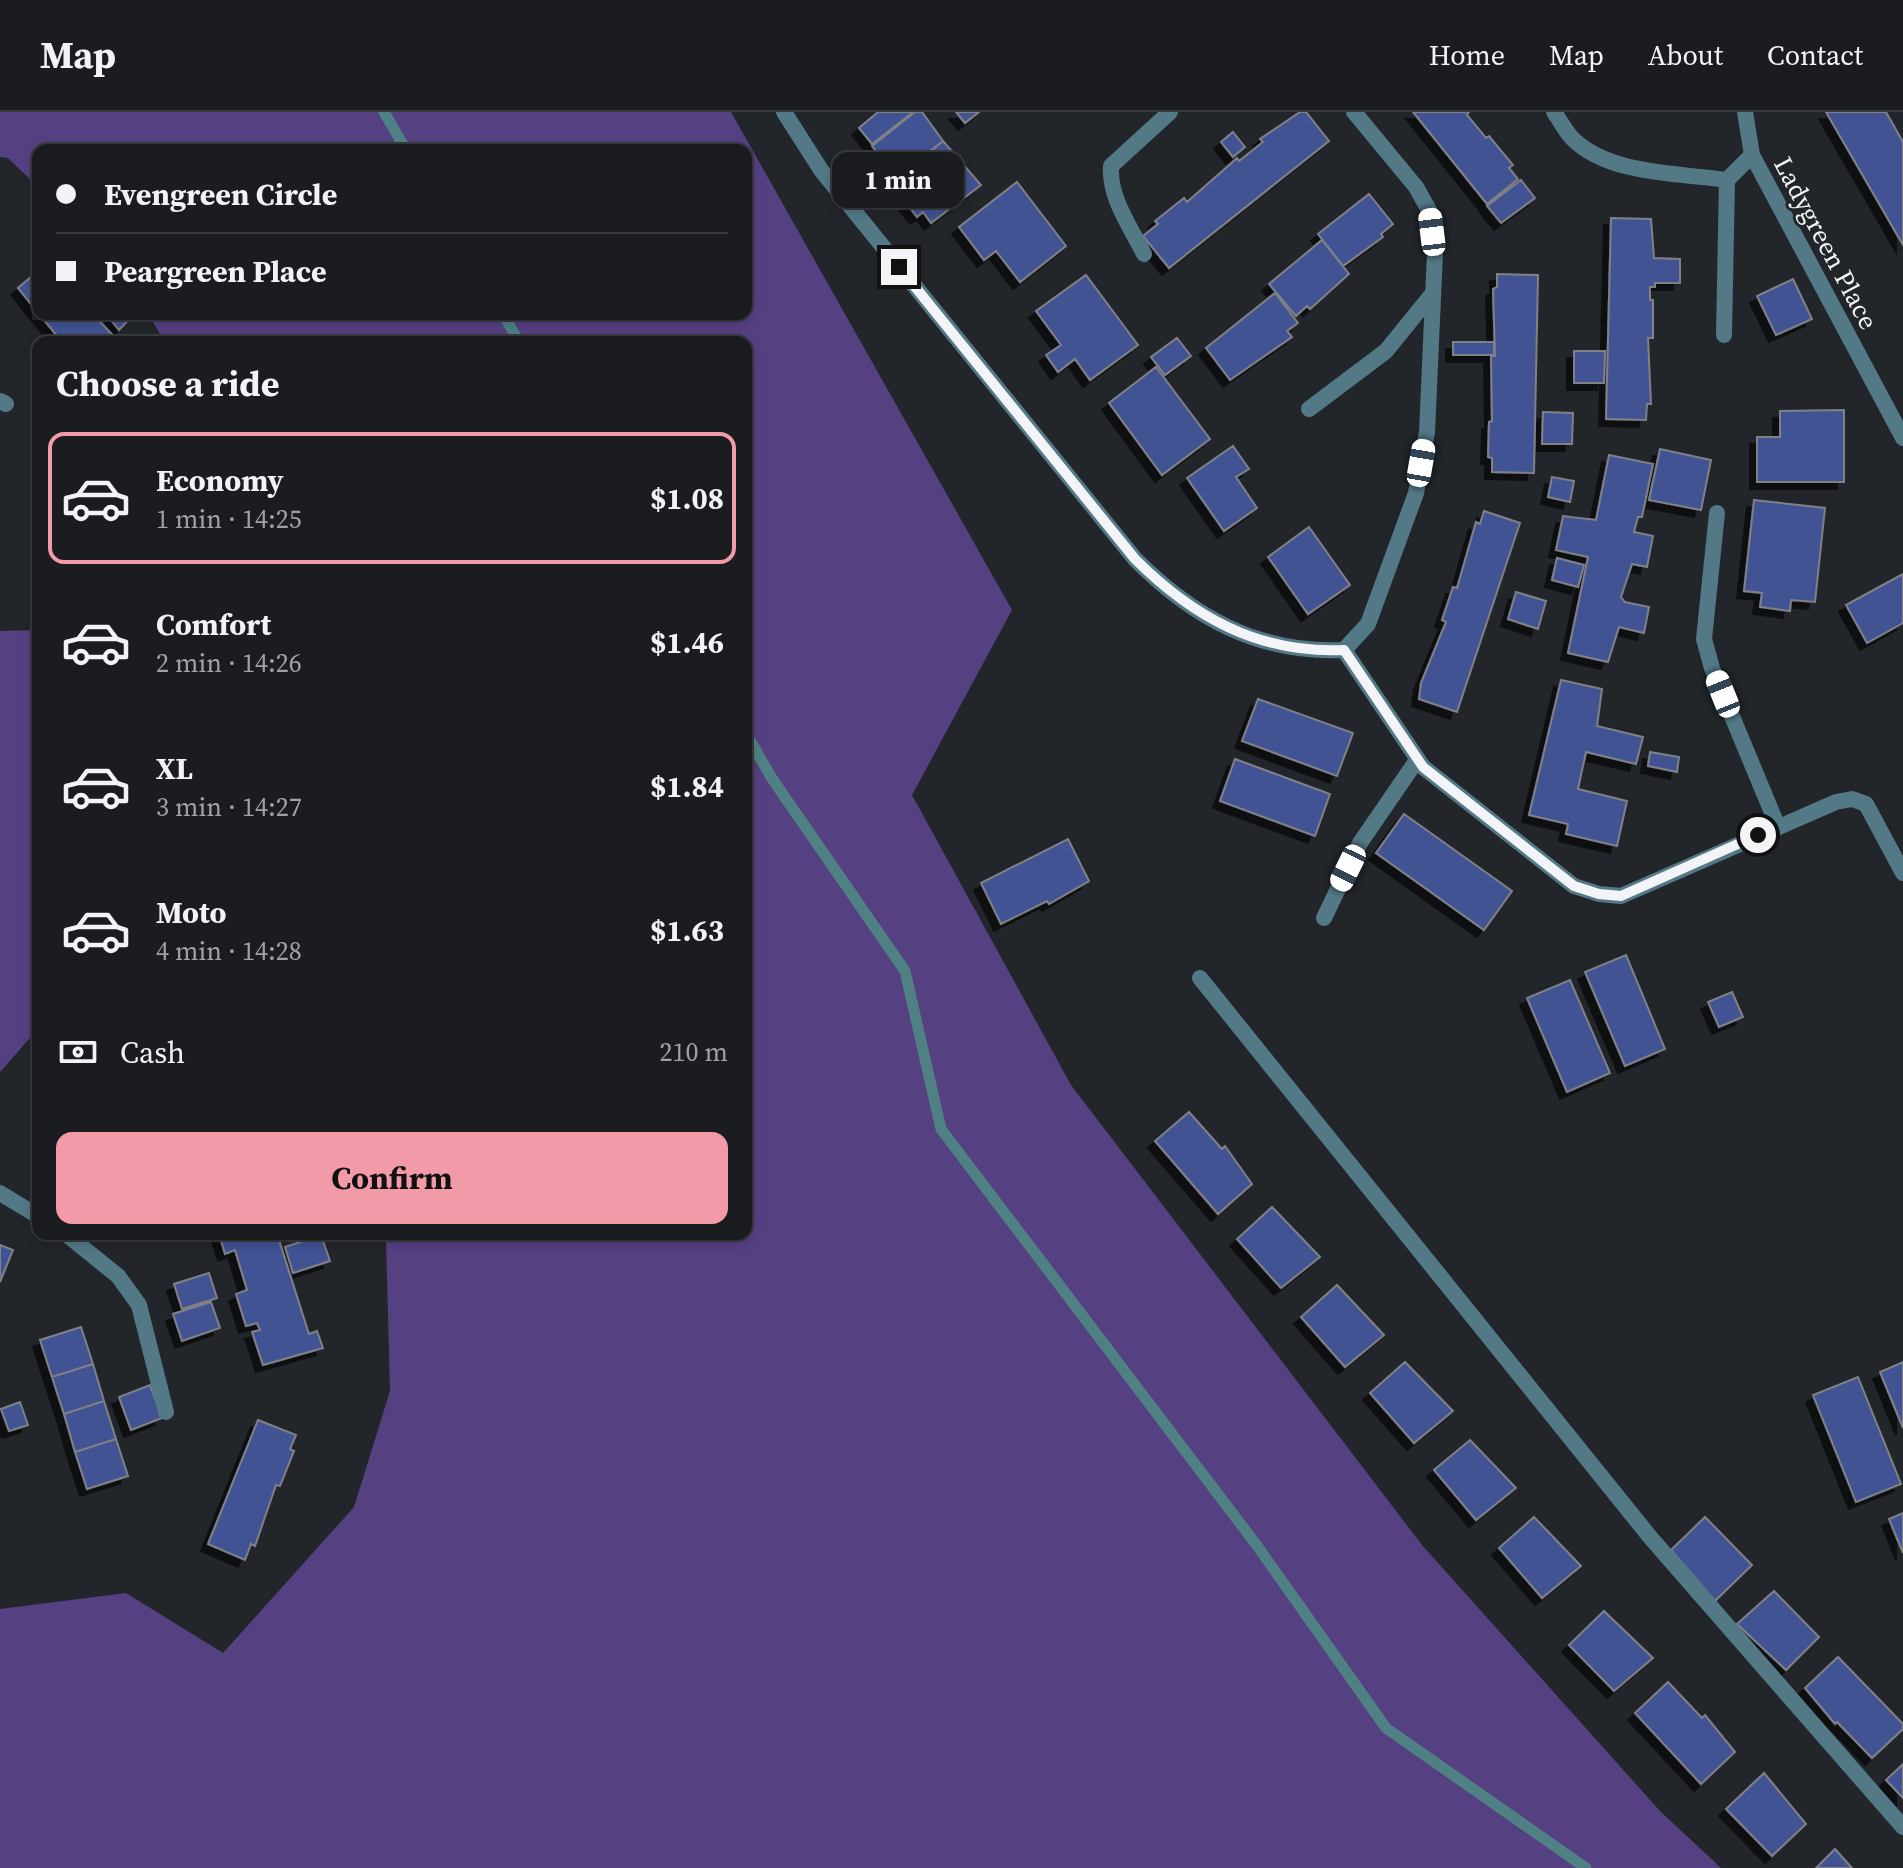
<!DOCTYPE html>
<meta charset="utf-8">
<style>
:root{--surface:#1a1c20;--page:#232529;--text:#f1f3f6;--muted:#9fa1a5;--line:#383a3e;--accent:#f39aa9}
body{margin:0;font-family:"Source Serif 4",serif;background:var(--page);color:var(--text);height:100vh;display:flex;flex-direction:column;font-size:30px;white-space:nowrap}
*{box-sizing:border-box;margin:0}
p{font-size:26px;color:var(--muted)}
.icon{flex:none;width:44px;height:44px;fill:none;stroke:currentColor;stroke-width:2;stroke-linecap:round;stroke-linejoin:round}
.map{position:relative;flex:1;overflow:hidden}
.sheet{position:absolute;left:32px;top:224px;width:720px;height:904px;display:flex;flex-direction:column;background:var(--surface);border-radius:16px;box-shadow:0 4px 12px #0003,0 0 0 2px var(--line)}
.sheet>*{flex:none}
.guide{position:absolute;left:32px;top:32px;width:720px;height:176px;border-radius:16px;box-shadow:0 4px 12px #0003,0 0 0 2px var(--line);display:grid;align-content:center;height:176px;padding:0 24px;background:var(--surface)}
.end{position:absolute;width:36px;height:36px;margin:-18px;border:10px solid #f2f4f7;background:#111;box-shadow:0 0 0 4px #111}
.from{border-radius:50%}
.bubble{position:absolute;height:56px;border-radius:16px;background:var(--surface);box-shadow:0 4px 12px #0003,0 0 0 2px var(--line);font-size:26px;font-weight:700;line-height:56px;text-align:center}
.car{position:absolute;width:24px;height:48px;margin:-24px -12px;border-radius:10px;box-shadow:0 0 6px 2px #0007;background:linear-gradient(#fff 24%,#345 0 40%,#fff 0 76%,#345 0 86%,#fff 0)}
.guide b{display:flex;align-items:center;gap:28px;height:76px;font-size:30px}
.guide b+b{border-top:2px solid var(--line)}
.guide i{width:20px;height:20px;background:var(--text)}
ul{padding:0;list-style:none}
li{display:flex;align-items:center;gap:24px;height:132px;margin:0 16px 12px;padding:0 8px;border:4px solid transparent;border-radius:16px}
li div{flex:1}
li b{display:block;font-size:30px}
li em{font-style:normal;font-weight:700}
li.selected{border-color:var(--accent)}
li>.icon{width:72px;height:72px;stroke-width:1.5}
h2{padding:0 24px;font-size:36px;line-height:96px}
.pay{display:flex;align-items:center;gap:20px;height:88px;padding:0 24px;font-size:30px}
.pay p{margin-inline-start:auto}
.primary-button{display:flex;gap:16px;margin-top:auto;padding:16px 24px}
.primary-button a{flex:1;height:92px;border-radius:16px;background:var(--accent);color:#111;font-size:32px;font-weight:700;line-height:92px;text-align:center}
header{display:flex;align-items:center;gap:48px;box-sizing:border-box;height:112px;padding:0 40px;background:var(--surface);border-bottom:2px solid var(--line)}
header strong{font-size:38px}
nav{display:flex;gap:44px;margin-inline-start:auto;font-size:28px}
.map>svg:first-child{display:block}
</style>
<header>
<strong>Map</strong>
<nav><a>Home</a><a>Map</a><a>About</a><a>Contact</a></nav>
</header>
<div class="map">
<svg width="1903" height="1756" viewBox="0 0 1903 1756">
<defs>
<filter id="shadow"><feDropShadow dx="-7" dy="7" stdDeviation="0" flood-color="#0009"/></filter>
</defs>
<rect width="100%" height="100%" fill="#22262a"/>
<!-- forest -->
<path fill="#554082" d="M0,0h731l281,498 -100,185 159,290 351,460 238,266 61,57h-1721v-259l126,-16 97,60 131,-146 36,-116 -4,-153 -3,-4h363v-892h-581l-17,-28h598v-164h-708v37l-30,-29 -8,-1z
M38,518v399l-38,43v-441z"/>
<g fill="none" stroke-linecap="round" stroke-linejoin="round">
<!-- stream -->
<path stroke="#4f8184" stroke-width="11" d="M384,0l22,38
M503,202l16,28
M746,621l25,44 134,194 36,158 317,418 128,181 200,140"/>
</g>
<!-- building -->
<path fill="#435394" stroke="#7f8187" stroke-width="2" filter="url(#shadow)" d="M878,0h33l1,1 -40,31 -13,-16z
M915,0h7l21,29 -47,36 -24,-31z
M956,0h23l-14,11z
M1300,0h6l23,29 -160,127 -26,-32 15,-12 -3,-3 29,-23 3,4 50,-44 2,3 24,-19 -3,-3z
M1413,0h56l-2,3 19,23 3,-2 24,29 -4,3 9,11 -31,25z
M1826,0h60l17,30v103z
M1233,20l12,15 -12,10 -12,-15z
M943,29l38,44 -50,38 -8,-11 -6,5 -25,-33z
M1521,68l14,18 -34,25 -14,-17z
M1017,70l49,64 -46,36 -24,-31 -12,9 -25,-33z
M1369,82l24,30 -12,10 2,3 -40,29 -25,-32z
M1611,106l40,1 3,39 26,1v24h-25v4h-5v13h3v38h-5l3,66h-4l-1,16 -40,-1z
M1322,128l27,34 -39,35 -3,-3 -11,10 -27,-32z
M38,159v42l-20,-25z
M1497,162l41,1 -4,198 -42,-1v-14l-4,-1 1,-35 3,-1 -1,-65h4l-2,-67 4,-2z
M1086,163l52,70 -48,35 -15,-21 -17,13 -12,-17 15,-10 -25,-34z
M1793,167l19,40 -36,16 -19,-39z
M1275,181l23,30 -11,8 5,6 -62,43 -24,-32z
M39,202h54l26,28h-57z
M134,202l-15,16 -12,-15 2,-1z
M1177,226l14,18 -26,19 -14,-18z
M1453,230h41v13h-41z
M1574,239h31l-1,32h-30z
M1156,255l54,72 -48,36 -53,-72z
M1844,298v72h-87v-45h23v-26z
M1543,300l30,1 -1,31h-30z
M1233,334l16,23 -13,8 21,31 -33,23 -37,-53z
M1660,337l51,11 -10,50 -52,-10z
M1609,343l44,9 -11,53h-4l-4,15 19,4 -6,31 -15,-3 -11,33 4,5 24,5 -5,26 -25,-6 -11,35 -40,-9 20,-96 -32,-7 7,-34 33,4z
M1552,365l22,4 -4,21 -22,-5z
M1754,388l71,8 -10,94 -24,-2 -1,11 -30,-4 2,-14 -18,-2z
M1484,399l36,12 -63,189 -38,-13 2,-16 25,-61 -4,-2 11,-33 4,1 19,-66 4,2z
M1309,415l41,58 -42,29 -40,-57z
M1557,446l27,7 -6,22 -26,-7z
M1903,462v49l-36,20 -21,-38z
M1516,480l30,9 -8,28 -30,-10z
M1561,568l41,9 -5,37 46,11 -7,27 -50,-12 -8,37 49,12 -10,45 -51,-12 2,-10 -39,-9z
M1258,587l95,34 -16,43 -95,-35z
M1650,640l29,5 -2,15 -29,-6z
M1235,647l95,35 -15,42 -95,-35z
M1404,702l108,77 -28,39 -108,-77z
M1068,727l21,42 -40,23 -2,-3 -46,23 -20,-41z
M1626,843l39,94 -40,17 -40,-94z
M1570,868l40,93 -43,19 -40,-94z
M1732,880l11,25 -24,10 -11,-25z
M1189,1000l33,37 3,-3 27,38 -34,30 -63,-73z
M1272,1095l48,50 -39,31 -44,-49z
M219,1122h54l3,7 3,-1 30,94 8,-3 6,17 -60,17 -11,-33 8,-2 -3,-7 -11,3 -10,-32 11,-4 -12,-40 -10,4z
M321,1123l9,26 -37,12 -8,-26z
M0,1133l13,5 -13,32z
M209,1161l8,25 -35,11 -8,-25z
M1337,1173l47,50 -39,32 -44,-50z
M211,1190l9,26 -38,13 -9,-27z
M81,1215l12,37 -41,13 -12,-37z
M1405,1250l48,49 -39,32 -44,-50z
M1903,1250v66l-23,-56z
M93,1252l11,37 -40,13 -12,-37z
M1858,1265l43,107 -45,18 -43,-107z
M150,1273l12,33 -31,12 -12,-33z
M104,1289l12,38 -41,13 -11,-38z
M20,1290l8,23 -19,6 -8,-22z
M258,1308l38,15 -6,14 4,2 -14,35 -4,-1 -21,61 -4,-2 -6,16 -37,-16z
M116,1327l12,37 -41,13 -12,-37z
M1470,1328l46,48 -40,32 -42,-50z
M1903,1401v40l-14,-34z
M1534,1405l47,49 -39,32 -43,-50z
M1705,1405l47,48 -37,36 -44,-51z
M1774,1479l45,46 -33,33 -49,-46z
M1604,1499l49,47 -39,33 -45,-46z
M1838,1545l65,67v5l-31,29 -35,-36 -2,2 -30,-36z
M1668,1570l34,36 3,-3 30,37 -34,32 -66,-71z
M1903,1652v34l-17,-18z
M1764,1661l42,51 -34,32 -46,-47z
M1835,1737l17,19h-36z"/>
<g fill="none" stroke-linecap="round" stroke-linejoin="round">
<!-- lane -->
<path stroke="#537987" stroke-width="16" d="M1144,142c-14,-28 -35,-56 -33,-88l59,-54
M1717,401l-13,126 8,29 66,159
M1324,806l36,-75 57,-83"/>
<!-- street -->
<path stroke="#537987" stroke-width="16" d="M784,0l37,58 314,389c58,58 123,95 209,91
M1554,0c6,8 11,19 18,26 36,37 107,35 155,42
M1752,43l151,283
M1724,223l3,-155 25,-25 -7,-43
M0,289l6,3
M1309,297l77,-58 47,-58
M1344,538l79,117 151,119 25,8 22,2 215,-94 16,-3 14,5 37,69
M1344,538l24,-26 48,-131 11,-61 8,-179 -5,-41 -14,-25 -62,-75
M1200,866l450,559 253,290
M0,1081l38,23
M66,1122l52,42 21,29 27,107"/>
</g>
<g fill="none" stroke-linecap="round" stroke-linejoin="round">
<!-- route -->
<path stroke="#f2f4f7" stroke-width="10" d="M899,155l236,292c58,58 124,95 209,91l79,117 151,119 25,8 22,2 137,-61"/>
</g>
<g text-anchor="middle" dominant-baseline="central" stroke-width="6" stroke-linejoin="round" paint-order="stroke">
<!-- street labels -->
<g font-size="26" fill="#f2f4f7" stroke="#22262a">
<text transform="translate(1826 131) rotate(62)">Ladygreen Place</text>
</g>
</g>
</svg>
<i class="end from" style="left:1758px;top:723px"></i>
<i class="end" style="left:899px;top:155px"></i>
<div class="bubble" style="left:832px;top:40px;width:132px">1 min</div>
<i class="car" style="left:1432px;top:120px;rotate:353deg"></i>
<i class="car" style="left:1421px;top:351px;rotate:10deg"></i>
<i class="car" style="left:1723px;top:582px;rotate:338deg"></i>
<i class="car" style="left:1348px;top:756px;rotate:206deg"></i>
<div class="guide">
<b><i class="from"></i>Evengreen Circle</b>
<b><i></i>Peargreen Place</b>
</div>
<section class="sheet">
<h2>Choose a ride</h2>
<ul>
<li class="selected"><svg class="icon" aria-label="car" viewBox="0 0 24 24"><path d="M5 17H2v-5l4-1 3-4h7l3 4 3 1v5h-3M9 17h6M6 11h13"/><circle cx="7" cy="17" r="2"/><circle cx="17" cy="17" r="2"/></svg><div><b>Economy</b><p>1 min · 14:25</p></div><em>$1.08</em></li>
<li><svg class="icon" aria-label="car" viewBox="0 0 24 24"><path d="M5 17H2v-5l4-1 3-4h7l3 4 3 1v5h-3M9 17h6M6 11h13"/><circle cx="7" cy="17" r="2"/><circle cx="17" cy="17" r="2"/></svg><div><b>Comfort</b><p>2 min · 14:26</p></div><em>$1.46</em></li>
<li><svg class="icon" aria-label="car" viewBox="0 0 24 24"><path d="M5 17H2v-5l4-1 3-4h7l3 4 3 1v5h-3M9 17h6M6 11h13"/><circle cx="7" cy="17" r="2"/><circle cx="17" cy="17" r="2"/></svg><div><b>XL</b><p>3 min · 14:27</p></div><em>$1.84</em></li>
<li><svg class="icon" aria-label="car" viewBox="0 0 24 24"><path d="M5 17H2v-5l4-1 3-4h7l3 4 3 1v5h-3M9 17h6M6 11h13"/><circle cx="7" cy="17" r="2"/><circle cx="17" cy="17" r="2"/></svg><div><b>Moto</b><p>4 min · 14:28</p></div><em>$1.63</em></li>
</ul>
<div class="pay"><svg class="icon" aria-label="cash" viewBox="0 0 24 24"><path d="M3 7h18v10H3z"/><circle cx="12" cy="12" r="2"/></svg>Cash<p>210 m</p></div>
<div class="primary-button"><a>Confirm</a></div>
</section>
</div>
